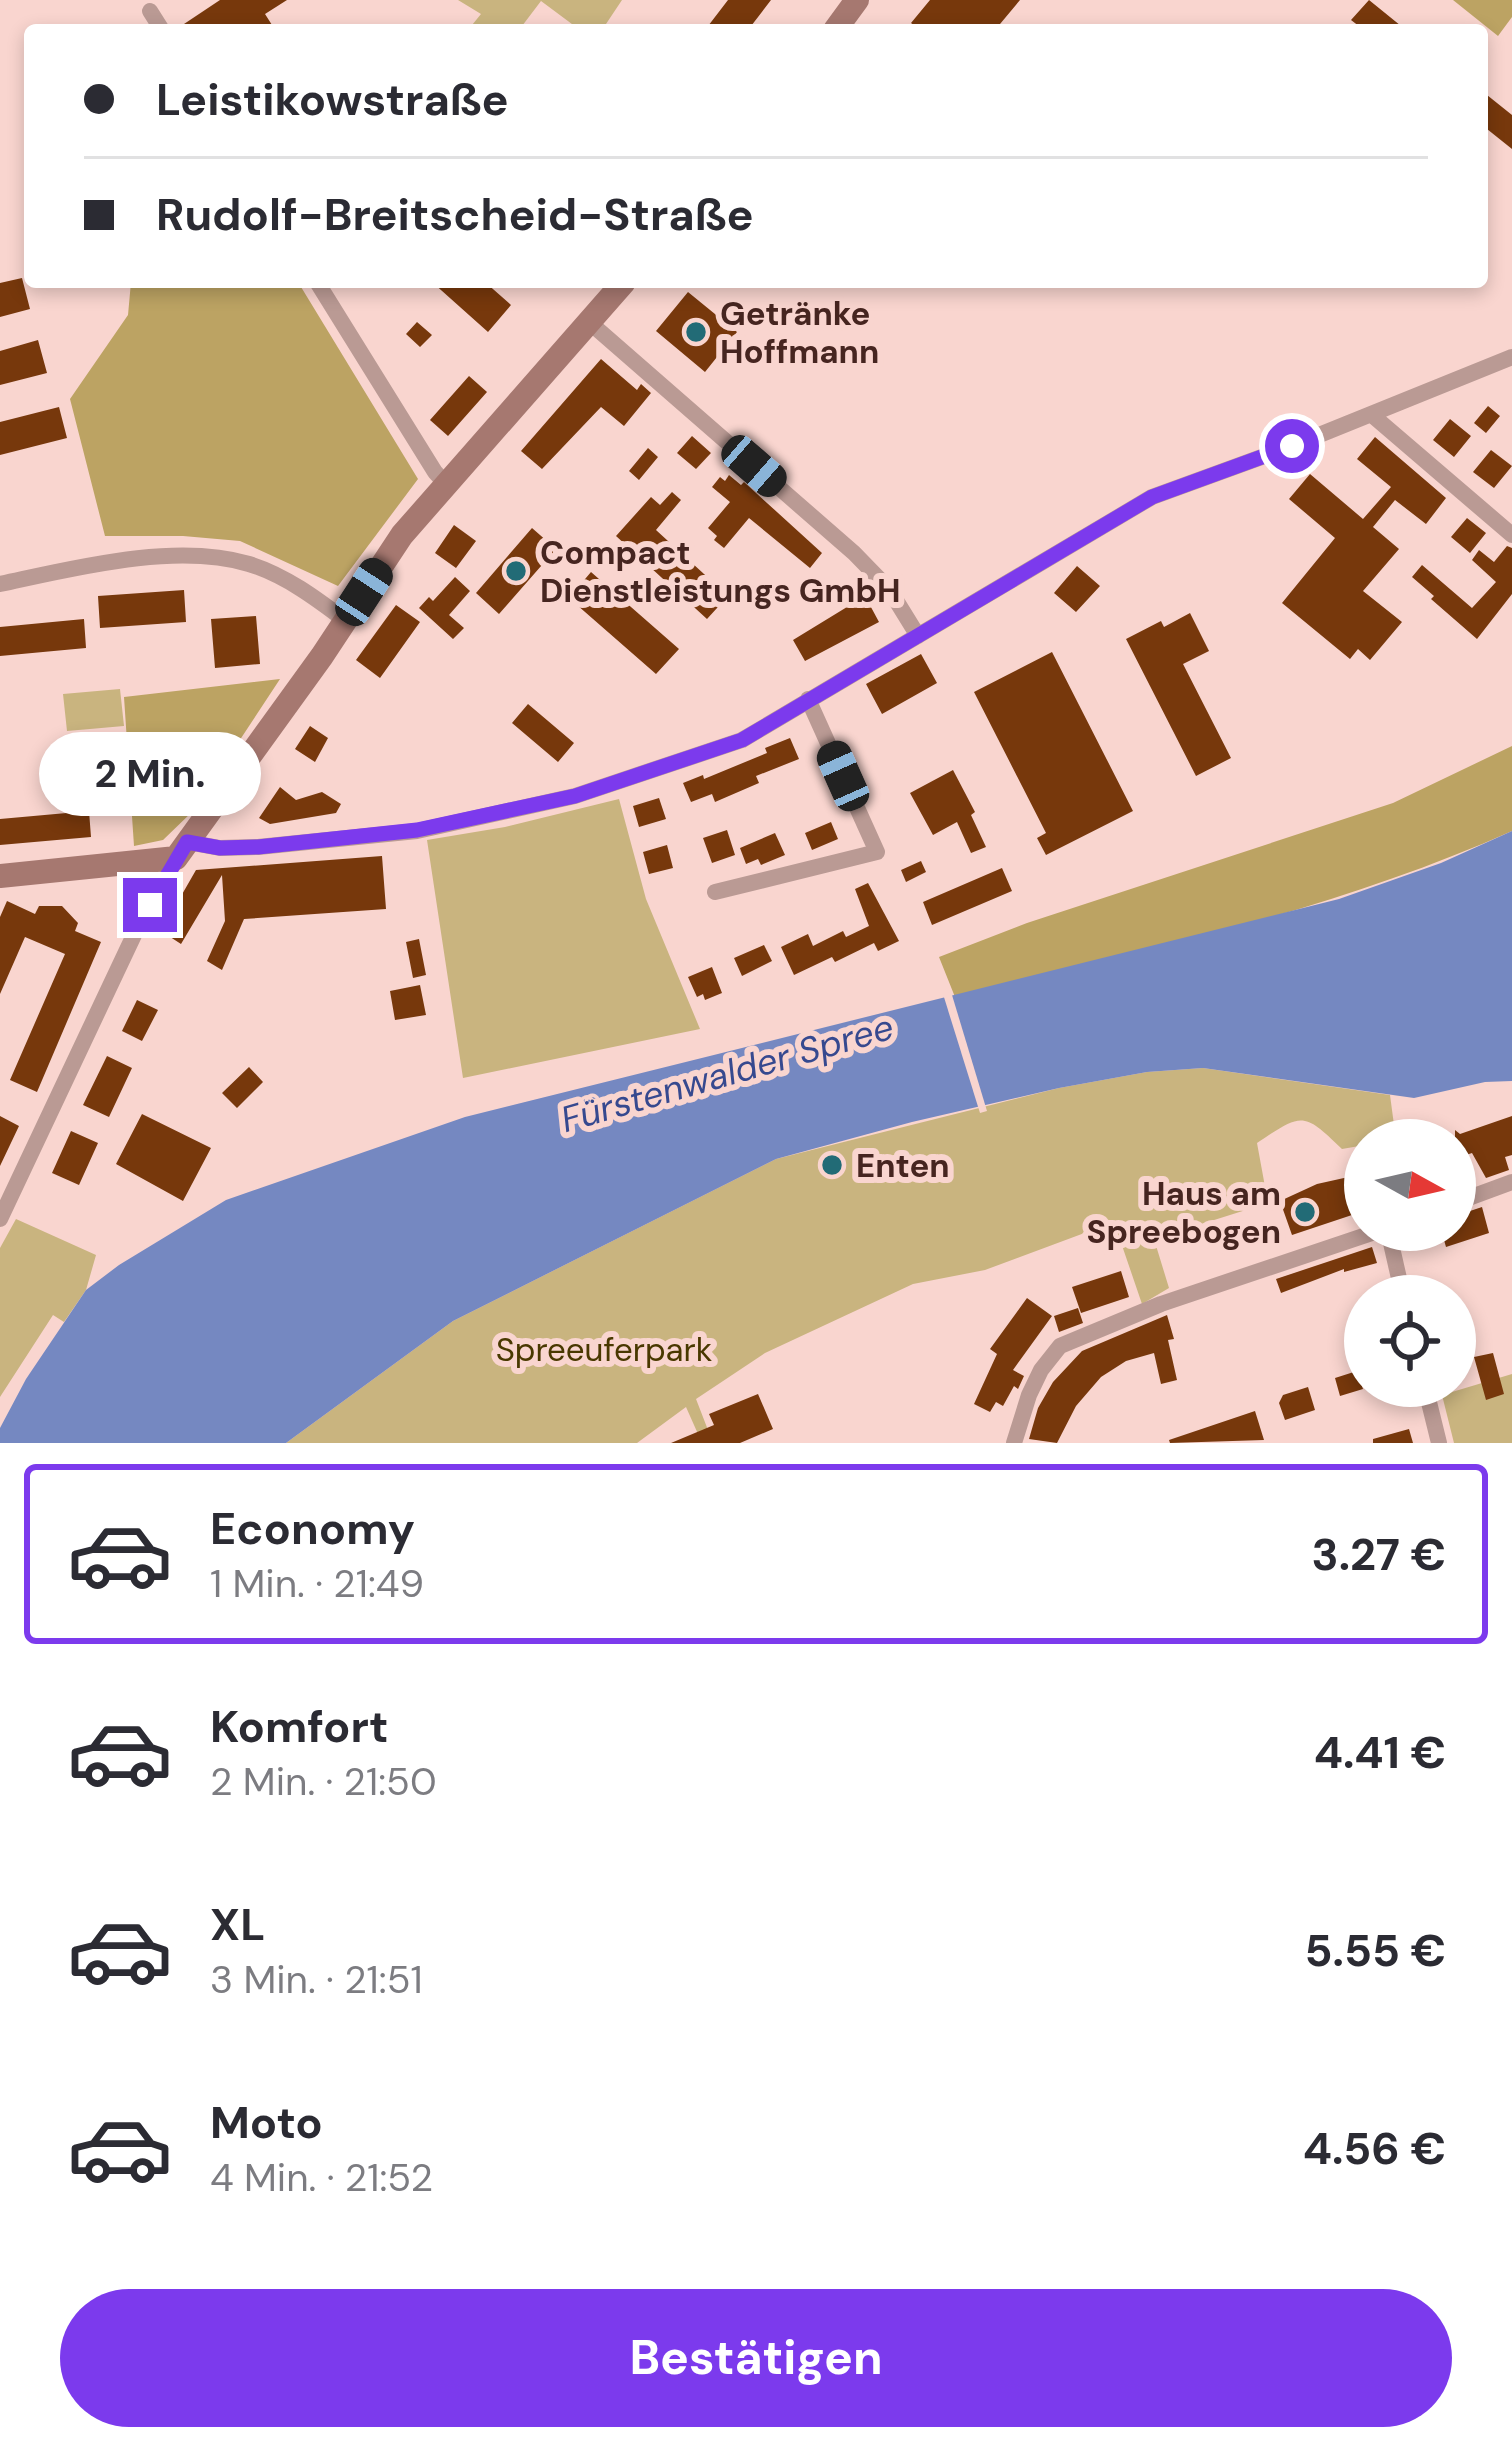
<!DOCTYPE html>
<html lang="de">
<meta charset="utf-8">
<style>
:root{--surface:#fff;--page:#f7f7f7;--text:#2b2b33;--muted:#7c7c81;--line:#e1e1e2;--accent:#7c3aed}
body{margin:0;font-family:"DM Sans",sans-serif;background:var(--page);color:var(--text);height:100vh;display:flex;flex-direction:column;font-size:45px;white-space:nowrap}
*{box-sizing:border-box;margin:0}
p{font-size:39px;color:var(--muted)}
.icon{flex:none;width:66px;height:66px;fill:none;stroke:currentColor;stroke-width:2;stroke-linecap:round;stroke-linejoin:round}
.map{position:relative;height:1443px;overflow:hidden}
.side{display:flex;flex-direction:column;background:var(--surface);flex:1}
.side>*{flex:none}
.guide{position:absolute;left:24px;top:24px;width:1464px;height:264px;border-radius:12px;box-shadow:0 6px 18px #0003;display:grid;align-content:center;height:264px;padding:0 60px;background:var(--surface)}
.needle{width:78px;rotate:98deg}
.tools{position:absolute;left:1344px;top:1119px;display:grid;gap:24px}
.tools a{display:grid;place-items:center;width:132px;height:132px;border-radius:50%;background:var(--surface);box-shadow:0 6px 18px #0003;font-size:60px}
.end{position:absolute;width:54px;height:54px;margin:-27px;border:15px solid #7c3aed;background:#fff;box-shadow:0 0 0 6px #fff}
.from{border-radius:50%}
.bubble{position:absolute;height:84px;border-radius:42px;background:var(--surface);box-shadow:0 6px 18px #0003;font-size:39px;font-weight:700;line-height:84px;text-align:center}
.car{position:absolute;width:36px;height:72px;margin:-36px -18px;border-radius:15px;box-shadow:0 0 9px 3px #0007;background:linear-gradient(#222 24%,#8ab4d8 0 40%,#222 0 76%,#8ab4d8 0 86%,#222 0)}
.guide b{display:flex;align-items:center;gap:42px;height:114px;font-size:45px}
.guide b+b{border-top:3px solid var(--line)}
.guide i{width:30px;height:30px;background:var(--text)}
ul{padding:21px 0 0;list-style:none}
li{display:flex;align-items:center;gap:36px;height:180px;margin:0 24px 18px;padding:0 36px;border:6px solid transparent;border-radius:12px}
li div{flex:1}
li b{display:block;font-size:45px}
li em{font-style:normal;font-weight:700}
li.on{border-color:var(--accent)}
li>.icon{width:108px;height:108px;stroke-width:1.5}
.cta{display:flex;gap:24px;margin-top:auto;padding:24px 60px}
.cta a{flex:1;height:138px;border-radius:72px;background:var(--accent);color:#fff;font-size:48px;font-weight:700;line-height:138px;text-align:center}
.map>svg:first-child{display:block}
</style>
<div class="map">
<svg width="1512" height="1443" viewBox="0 0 1512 1443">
<rect width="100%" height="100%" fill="#f9d5cf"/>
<!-- green -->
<path fill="#c9b47f" d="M458,0h164l-20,30h-22l-39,-29 -22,29h-51l13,-16z
M120,689l4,37 -57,5 -4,-37z
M619,799l27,100 54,130 -237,49 -36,-238 78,-13z
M1203,1068l187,27 6,45h-31v5l-23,4c-39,-38 -40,-36 -85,-6l11,60 -114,36 15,49 -27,16 -28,-82 -129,48 -72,14 -148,69 -69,46 17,44h-11l-16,-36 -49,36h-351l167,-122 323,-162 283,-71 88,-16z
M16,1219l80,36 -10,35 -22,32 -11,-7 -53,82v-149z
M1512,1374v69h-58l-12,-48z"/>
<!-- forest -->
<path fill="#bca363" d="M1453,0h59v17l-14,19z
M131,282h167l120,197 -80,107 -98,-45 -57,-5h-78l-35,-137 58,-84z
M280,679l-87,132 -30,29 -29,6 -10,-149z
M1512,746v85c-180,80 -367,120 -557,166l-16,-40 88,-34 366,-120z"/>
<!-- water -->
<path fill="#7588c1" d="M1512,831v250l-27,1 -71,16 -211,-30 -56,4 -88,16 -147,34 -136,37 -323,162 -167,122h-286v-15l26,-49 60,-89 33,-25 107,-65 239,-83 874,-218 102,-36z"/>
<!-- pier -->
<path fill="#f9d5cf" d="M951,992l1,3 35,116 -7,2 -37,-119z"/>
<!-- building -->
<path fill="#77380c" d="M220,0h67l-22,14 7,11 -9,5h-88z
M728,0h43l-23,30h-43z
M930,0h90l-25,30h-75l-9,-7z
M1369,0l37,30h-42l-13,-10z
M1482,91l30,24v34l-30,-24z
M22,278l8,31 -30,8v-34z
M432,282h53l26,23 -23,27z
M688,292l49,40 -32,40 -49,-41z
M417,322l15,13 -12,12 -14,-13z
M38,340l9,33 -47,12v-34z
M601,359l36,31 4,-6 10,9 -27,33 -23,-19 -59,62 -21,-18z
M469,376l18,16 -39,44 -18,-16z
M1488,406l12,10 -14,17 -12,-10z
M59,407l8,31 -67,17v-33z
M1450,419l21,17 -17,21 -21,-17z
M692,436l19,17 -15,16 -19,-16z
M1375,437l71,61 -20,26 -31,-24 -22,27 26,22 -36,42 39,31 -32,38 -12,-11 -8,10 -68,-56 53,-65 -46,-39 21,-25 53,45 28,-32 -34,-28z
M648,448l10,9 -19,23 -10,-9z
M1491,450l21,16 -18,22 -21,-16z
M729,475l12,10 3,-3 78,71 -12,15 -61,-50 -25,30 -10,-8 3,-4 -9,-8 22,-26 -18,-15 8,-10 5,4z
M672,492l9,8 -25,30 72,66 -21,23 -91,-83 35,-39 9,8z
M1467,518l19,15 -16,20 -19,-16z
M454,525l22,16 -20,27 -21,-15z
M532,528l24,21 -57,65 -23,-21z
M1507,546l5,2v46l-35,45 -46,-40 3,-3 -22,-19 10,-12 50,43 24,-26 -24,-22 7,-10 15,12z
M1077,566l23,20 -24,26 -22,-19z
M591,572l88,77 -23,25 -87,-76z
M455,577l15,14 -21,24 15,13 -11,11 -34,-31 10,-11 4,4z
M184,590l2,32 -86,6 -2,-32z
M865,596l14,26 -74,39 -12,-21z
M396,605l24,17 -40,56 -24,-18z
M1190,613l19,38 -26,13 48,94 -35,18 -70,-137 35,-18 3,6z
M256,616l4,48 -45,4 -4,-49z
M84,619l2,29 -86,8v-29z
M1052,652l81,159 -87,44 -9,-17 9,-5 -72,-141z
M921,654l16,29 -55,31 -16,-30z
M528,704l46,39 -16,19 -46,-39z
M310,726l18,12 -13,24 -20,-13z
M790,738l9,21 -43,17 3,7 -44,19 -3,-8 -21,8 -8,-19 20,-8 1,4 63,-26 -2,-5z
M953,770l22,42 -4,3 15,32 -15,6 -14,-31 -24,13 -23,-42z
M280,787l16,13 26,-8 19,12 -5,9 -66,11 -11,-6z
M659,798l7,21 -27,8 -6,-21z
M89,811l2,26 -91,8v-26z
M831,822l7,17 -26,11 -7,-17z
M727,830l8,25 -23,8 -9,-25z
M775,833l10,22 -24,10 -3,-6 -12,5 -6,-16z
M667,845l6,23 -24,6 -6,-22z
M382,856l4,53 -142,10 -22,51 -15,-9 18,-40 -3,-46 -41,69 -20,-13 35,-61z
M921,861l5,11 -20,10 -5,-12z
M1002,868l10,23 -80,34 -9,-23z
M868,883l31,58 -21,10 -4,-8 -39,19 -3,-5 -38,18 -13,-28 27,-13 5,12 30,-15 3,6 23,-11 -14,-37z
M7,901l28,13 4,-8h23l16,17 -3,8 26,11 -64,150 -27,-12 55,-126 -40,-17 -25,57v-77z
M419,939l7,36 -13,3 -7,-36z
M764,945l8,16 -30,15 -8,-18z
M712,967l10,26 -17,7 -2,-6 -6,3 -9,-20z
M420,985l6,30 -31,5 -5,-29z
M137,1000l21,10 -16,31 -20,-10z
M107,1056l25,12 -23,49 -26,-12z
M249,1067l14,15 -26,26 -15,-15z
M142,1114l69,34 -28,53 -67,-37z
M0,1116l19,10 -19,40z
M1512,1116v39l-7,2 4,13 -23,8 -14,-25 -6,2 8,27 -19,7v-59l5,4z
M71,1131l27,12 -19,42 -27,-12z
M1353,1176l11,35 -72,24 -12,-34 37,-17z
M1482,1207l7,26 -43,14 -2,-7 -14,6 -6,-16h31v-14z
M1372,1247l5,16 -33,9v-3l-63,24 -5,-14z
M1121,1271l8,26 -48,16 -9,-26z
M1027,1298l25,18 -39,54 11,6 -6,13 -4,-3 -11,20 -7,-4 -6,10 -16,-8 23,-50 -7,-5z
M1078,1308l5,15 -24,9 -5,-16z
M1167,1315l7,24 -6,1 9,40 -16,4 -7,-31 -28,8 -25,16 -25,29 -19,37 -28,-4 9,-31 15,-26 29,-31z
M1493,1353l11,41 -18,6 -12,-43z
M1357,1371l6,18 -23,7 -5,-18z
M1308,1387l7,23 -30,10 -6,-17 4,-8z
M758,1394l15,35 -33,14h-69l43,-18 -5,-11z
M1255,1411l9,29 -94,3 -1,-3z
M1409,1429l4,14h-40v-4z"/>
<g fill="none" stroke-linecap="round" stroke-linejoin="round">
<!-- minor -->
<path stroke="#ba9a94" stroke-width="16" d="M150,11l12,19
M317,282l118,190 10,11
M588,321l266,232 35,36 29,47
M1372,415l140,120
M0,584c75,-16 175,-42 249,-20 36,11 68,35 97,57
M187,842l33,6 38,-1 159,-16 158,-35 167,-56 410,-243 140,-51 220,-89
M715,892l162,-40 -69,-153
M1455,1203l57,-21
M0,1219l134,-284 42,-77
M1388,1230l15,66
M1425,1386l14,57
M1014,1443l15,-48 12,-25 19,-24 101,-42 220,-74"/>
<!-- secondary -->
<path stroke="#a67870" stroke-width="24" d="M835,30l22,-30
M0,876l176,-18 146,-202 80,-121 222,-253"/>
</g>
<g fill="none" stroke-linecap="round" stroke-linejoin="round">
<!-- route -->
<path stroke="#7c3aed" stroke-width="15" d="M150,905l37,-63 33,6 38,-1 159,-17 158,-34 167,-56 410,-243 140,-51"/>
</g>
<!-- markers -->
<g fill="#226b76" stroke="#f9d5cf" stroke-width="4.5">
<circle cx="696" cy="332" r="12"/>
<circle cx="516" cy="571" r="12"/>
<circle cx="832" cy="1165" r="12"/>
<circle cx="1305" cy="1212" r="12"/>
</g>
<g text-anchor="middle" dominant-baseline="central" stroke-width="12" stroke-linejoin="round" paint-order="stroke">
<!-- poi labels -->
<g font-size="33" font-weight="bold" fill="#462520" stroke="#f9d5cf" text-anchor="start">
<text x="720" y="313">Getränke<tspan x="720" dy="38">Hoffmann</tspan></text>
<text x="540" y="552">Compact<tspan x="540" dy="38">Dienstleistungs GmbH</tspan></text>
<text x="856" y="1165">Enten</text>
<text x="1281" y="1193" text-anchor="end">Haus am<tspan x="1281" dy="38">Spreebogen</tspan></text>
</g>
<!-- park labels -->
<g font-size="33" fill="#493800" stroke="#f9d5cf">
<text x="604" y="1349">Spreeuferpark</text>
</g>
<!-- water labels -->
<g font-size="36" font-style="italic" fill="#36498f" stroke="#f9d5cf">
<text transform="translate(727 1073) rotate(-16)">Fürstenwalder Spree</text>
</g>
</g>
</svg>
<div class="tools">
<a><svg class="needle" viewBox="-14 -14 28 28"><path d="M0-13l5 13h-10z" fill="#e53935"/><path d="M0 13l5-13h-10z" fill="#7c7c81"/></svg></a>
<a><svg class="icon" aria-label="locate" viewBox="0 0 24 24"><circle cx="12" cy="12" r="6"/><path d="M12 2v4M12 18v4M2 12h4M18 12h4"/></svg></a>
</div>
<i class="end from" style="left:1292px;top:446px"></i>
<i class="end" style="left:150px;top:905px"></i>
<div class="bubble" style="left:39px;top:732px;width:222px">2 Min.</div>
<i class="car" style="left:754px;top:466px;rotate:131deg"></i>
<i class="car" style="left:364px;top:592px;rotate:33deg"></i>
<i class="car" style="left:843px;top:776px;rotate:336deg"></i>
<div class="guide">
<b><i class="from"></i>Leistikowstraße</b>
<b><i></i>Rudolf-Breitscheid-Straße</b>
</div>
</div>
<section class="side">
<ul>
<li class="on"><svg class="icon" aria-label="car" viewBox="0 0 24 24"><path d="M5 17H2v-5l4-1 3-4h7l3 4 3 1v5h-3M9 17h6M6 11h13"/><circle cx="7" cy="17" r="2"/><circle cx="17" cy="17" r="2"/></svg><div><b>Economy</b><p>1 Min. · 21:49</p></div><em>3.27 €</em></li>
<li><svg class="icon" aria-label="car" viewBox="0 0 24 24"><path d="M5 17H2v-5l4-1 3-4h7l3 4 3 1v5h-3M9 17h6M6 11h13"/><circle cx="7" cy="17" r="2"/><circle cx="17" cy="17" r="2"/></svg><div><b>Komfort</b><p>2 Min. · 21:50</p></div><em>4.41 €</em></li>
<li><svg class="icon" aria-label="car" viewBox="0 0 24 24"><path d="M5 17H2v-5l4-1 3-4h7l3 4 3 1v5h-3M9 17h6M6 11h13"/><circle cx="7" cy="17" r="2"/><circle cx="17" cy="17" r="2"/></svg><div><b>XL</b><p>3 Min. · 21:51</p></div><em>5.55 €</em></li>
<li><svg class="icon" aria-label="car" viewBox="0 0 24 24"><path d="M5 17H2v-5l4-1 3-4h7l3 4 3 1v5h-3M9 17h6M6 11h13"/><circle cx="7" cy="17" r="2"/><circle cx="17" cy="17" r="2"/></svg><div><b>Moto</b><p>4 Min. · 21:52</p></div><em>4.56 €</em></li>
</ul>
<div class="cta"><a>Bestätigen</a></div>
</section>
